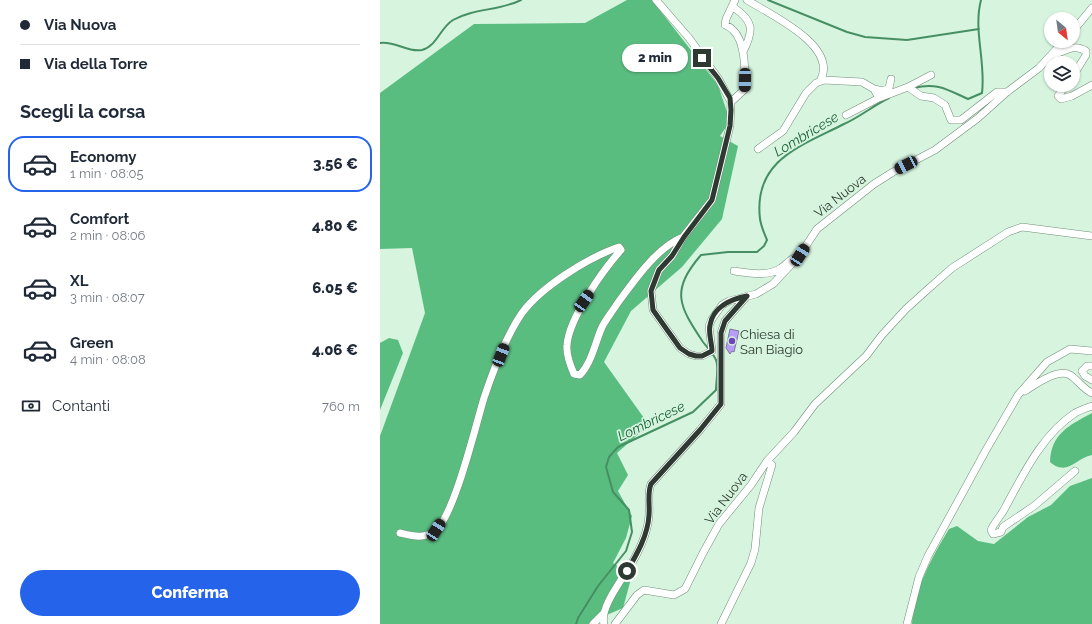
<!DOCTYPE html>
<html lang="it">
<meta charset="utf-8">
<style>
:root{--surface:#fff;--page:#f6f6f7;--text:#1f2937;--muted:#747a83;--line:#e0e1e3;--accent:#2563eb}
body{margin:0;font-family:Raleway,sans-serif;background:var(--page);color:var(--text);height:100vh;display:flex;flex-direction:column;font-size:15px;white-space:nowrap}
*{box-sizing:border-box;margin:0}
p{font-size:13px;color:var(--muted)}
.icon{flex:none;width:22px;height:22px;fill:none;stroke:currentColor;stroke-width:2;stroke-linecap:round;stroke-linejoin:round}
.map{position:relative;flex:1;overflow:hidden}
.drawer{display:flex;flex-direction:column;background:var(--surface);width:380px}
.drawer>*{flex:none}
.guide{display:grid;align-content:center;height:88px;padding:0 20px;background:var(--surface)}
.needle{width:26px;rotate:151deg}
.controls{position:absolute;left:664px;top:12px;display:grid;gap:8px}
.controls a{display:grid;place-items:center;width:36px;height:36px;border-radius:50%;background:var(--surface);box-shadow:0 1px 3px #0004;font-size:20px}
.end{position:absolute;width:18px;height:18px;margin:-9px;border:5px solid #2e3a31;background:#fff;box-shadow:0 0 0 2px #fff}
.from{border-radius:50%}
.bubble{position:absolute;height:28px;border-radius:14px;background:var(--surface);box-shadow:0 1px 3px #0004;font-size:13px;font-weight:800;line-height:28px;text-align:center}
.car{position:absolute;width:12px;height:24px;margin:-12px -6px;border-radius:5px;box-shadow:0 0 3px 1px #0007;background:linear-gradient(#222 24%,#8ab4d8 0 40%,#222 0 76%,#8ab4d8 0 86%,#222 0)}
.guide b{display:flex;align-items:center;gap:14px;height:38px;font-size:15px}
.guide b+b{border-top:1px solid var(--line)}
.guide i{width:10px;height:10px;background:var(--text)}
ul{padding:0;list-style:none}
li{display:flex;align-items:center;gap:12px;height:56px;margin:0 8px 6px;padding:0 12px;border:2px solid transparent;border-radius:16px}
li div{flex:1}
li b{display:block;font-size:15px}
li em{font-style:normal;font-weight:800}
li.selected{border-color:var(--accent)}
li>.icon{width:36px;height:36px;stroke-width:1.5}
h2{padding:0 20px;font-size:18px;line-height:48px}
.pay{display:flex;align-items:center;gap:10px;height:44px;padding:0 20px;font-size:15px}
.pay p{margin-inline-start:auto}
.action{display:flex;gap:8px;margin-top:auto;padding:8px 20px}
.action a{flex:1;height:46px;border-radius:24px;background:var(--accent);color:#fff;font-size:16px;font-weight:800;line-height:46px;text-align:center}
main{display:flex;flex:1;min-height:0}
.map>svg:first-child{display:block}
</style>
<main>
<section class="drawer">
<div class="guide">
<b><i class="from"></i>Via Nuova</b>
<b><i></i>Via della Torre</b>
</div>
<h2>Scegli la corsa</h2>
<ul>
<li class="selected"><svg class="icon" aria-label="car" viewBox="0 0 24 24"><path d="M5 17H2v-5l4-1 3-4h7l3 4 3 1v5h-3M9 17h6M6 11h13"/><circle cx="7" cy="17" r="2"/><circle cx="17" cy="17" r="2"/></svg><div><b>Economy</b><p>1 min · 08:05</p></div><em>3.56 €</em></li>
<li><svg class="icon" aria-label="car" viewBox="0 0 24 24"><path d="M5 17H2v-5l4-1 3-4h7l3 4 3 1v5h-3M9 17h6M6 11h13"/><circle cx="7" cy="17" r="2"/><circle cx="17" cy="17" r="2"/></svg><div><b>Comfort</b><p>2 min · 08:06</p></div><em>4.80 €</em></li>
<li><svg class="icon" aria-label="car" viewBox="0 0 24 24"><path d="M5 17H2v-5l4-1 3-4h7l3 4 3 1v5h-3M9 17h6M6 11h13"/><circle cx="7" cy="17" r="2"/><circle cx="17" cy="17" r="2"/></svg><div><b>XL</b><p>3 min · 08:07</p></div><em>6.05 €</em></li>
<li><svg class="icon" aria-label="car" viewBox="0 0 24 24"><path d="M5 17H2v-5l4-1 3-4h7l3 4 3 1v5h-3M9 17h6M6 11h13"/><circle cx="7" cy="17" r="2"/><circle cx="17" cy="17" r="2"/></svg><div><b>Green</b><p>4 min · 08:08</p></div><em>4.06 €</em></li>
</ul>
<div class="pay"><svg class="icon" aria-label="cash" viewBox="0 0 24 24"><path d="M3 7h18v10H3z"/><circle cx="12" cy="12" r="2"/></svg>Contanti<p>760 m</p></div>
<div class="action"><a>Conferma</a></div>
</section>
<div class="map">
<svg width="712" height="624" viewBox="0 0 712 624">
<rect width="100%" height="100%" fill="#d6f4de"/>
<!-- forest -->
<path fill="#5abd80" d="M247,0h25l66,85 12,36 -10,15 18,10 -16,73 -40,48 -51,44 -27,51 45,63 -32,28 11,22 -10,16 14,25 -6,22 -13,25 19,12 -9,33 -28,12 -3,4h-212v-188l45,-123 -13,-65 -32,1v-156l94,-69 111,-1z
M9,338l9,2 5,13 -23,57v-67z
M712,413v42c-17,3 -24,22 -42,7 1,-29 20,-37 42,-49z
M712,478v146h-180c1,-33 20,-67 37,-95l8,-3 21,15 16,3 34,-27 23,-12 19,-19z"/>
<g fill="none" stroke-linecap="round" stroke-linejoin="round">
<!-- stream -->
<path stroke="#468f63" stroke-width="2" d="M388,0l79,32 18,5 42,3 72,-11
M0,43c16,-2 28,10 42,7 15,-4 18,-22 31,-30 21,-12 46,-9 68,-20
M534,88c23,-6 34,2 54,11l14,-6c4,-31 -9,-63 -1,-93
M196,624l2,-6 20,-32 28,-35 6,-19 -3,-22 -16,-18 -7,-25 3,-10 9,-10 75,-35 23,-22c0,-8 3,-23 0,-30 -3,-7 -9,-13 -13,-18 -24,-36 -33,-51 -2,-87l27,-3h29l7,-6 3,-6c-3,-7 -6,-14 -7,-21 -7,-59 41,-73 84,-95 16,-7 30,-19 45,-26"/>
</g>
<!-- building -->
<path fill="#b69df7" stroke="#7f7895" d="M350,329l9,2 -5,21 -2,-1 -2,3 -4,-6z"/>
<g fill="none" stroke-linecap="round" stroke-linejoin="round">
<defs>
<path id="minor" d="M276,0l33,38 29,40 13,24 -1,24 -18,74 -29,37 -11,19 -13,14 -8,21 2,19 27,38 9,6 7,2h6l10,-5 -3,-25 3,-7 10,-14 7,-4 27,-7 17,-10 27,-29 17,-26 57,-45 19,-12 42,-22 43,-32 29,-26 32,-24 25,-27
M367,0c22,14 93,46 73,81
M353,7c21,14 21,23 10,45
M693,31l19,-23
M672,55c13,-3 21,-12 34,-4v4l-13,21
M686,85l-8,11 3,3 11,-3 20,-11
M528,87l23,-12
M494,89l9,2 6,-3 2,-9
M351,102l14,-13c0,-16 1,-47 -12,-59 -2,-2 -5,-4 -8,-5l1,-6 9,-19
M466,115l33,-17
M378,149l25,-18 23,-38 10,-10 8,-3 38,2 12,7 5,9 29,-11 13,9 13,2 11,7 6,15h10l36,-28h10
M354,271c15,2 34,6 47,-3 5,-3 8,-8 13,-10
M712,366h-5l-5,5 3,5 7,4
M645,391c11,-7 33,-23 45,-16 8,5 13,14 22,18
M695,471l-41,35 -31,21 -2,5 -8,2 -2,-4c4,-9 11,-15 15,-24 18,-33 36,-71 69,-93 5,-3 11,-5 17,-7
M20,533c13,3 24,6 35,-2 19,-14 41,-107 49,-133 9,-27 22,-62 38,-85 19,-26 67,-56 97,-66l2,3c-18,20 -52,68 -54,95 -1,10 3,20 7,29l6,1c12,-13 15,-32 22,-48 4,-8 10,-15 15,-23 16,-22 40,-57 66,-67
M213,624l10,-10
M224,624c-5,-17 21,-48 29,-63 8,-14 15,-30 16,-46 1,-11 -2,-21 2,-31l49,-54 21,-26v-71l4,-12 22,-25
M235,624l22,-29 7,-5 30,5 11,-6 18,-36 16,-29 32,-39 16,-24 27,-29 21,-28 51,-48 16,-21 24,-26 21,-19 25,-22 56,-36 14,-5 70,9
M341,624l30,-61 4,-14 4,-41 13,-43 -5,-4
M527,624l12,-47 9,-21 58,-106 32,-55 29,-33 23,-13 22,2"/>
</defs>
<!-- minor casing -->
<use href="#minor" stroke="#728e7a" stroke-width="8"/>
<!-- minor -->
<use href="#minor" stroke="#fff" stroke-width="7"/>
</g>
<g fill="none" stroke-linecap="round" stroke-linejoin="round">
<!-- route -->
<path stroke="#2e3a31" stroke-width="5" d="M247,571c10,-17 21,-36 22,-56 1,-10 -2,-21 2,-31l49,-54 21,-26v-71l4,-12 22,-25c-16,3 -34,11 -37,29 -2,8 2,18 2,26l-10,5h-6l-7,-2 -9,-6 -27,-38 -2,-19 8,-21 13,-14 12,-19 28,-37 18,-74 1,-16 -1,-12 -12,-20 -16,-20"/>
</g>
<!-- markers -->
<circle fill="#6e43bb" stroke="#d6f4de" stroke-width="1.5" cx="352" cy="341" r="4"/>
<g text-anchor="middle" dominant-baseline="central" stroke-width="3.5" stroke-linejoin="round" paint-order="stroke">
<!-- street labels -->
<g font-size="13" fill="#2e3a31" stroke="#d6f4de">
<text transform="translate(460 196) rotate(-38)">Via Nuova</text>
<text transform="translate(346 498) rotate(-53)">Via Nuova</text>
</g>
<!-- poi labels -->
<g font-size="13" fill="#2e3a31" stroke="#d6f4de" text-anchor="start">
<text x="360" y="334">Chiesa di<tspan x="360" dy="15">San Biagio</tspan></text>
</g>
<!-- water labels -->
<g font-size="14" font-style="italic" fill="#175f37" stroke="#d6f4de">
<text transform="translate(426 134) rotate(-31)">Lombricese</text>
<text transform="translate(271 421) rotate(-26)">Lombricese</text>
</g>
</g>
</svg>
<div class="controls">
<a><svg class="needle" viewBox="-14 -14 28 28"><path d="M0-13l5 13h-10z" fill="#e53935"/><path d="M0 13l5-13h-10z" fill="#747a83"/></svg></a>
<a><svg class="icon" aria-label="layers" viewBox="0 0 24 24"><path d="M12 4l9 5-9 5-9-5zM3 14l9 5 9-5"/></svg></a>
</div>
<i class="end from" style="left:247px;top:571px"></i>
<i class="end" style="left:322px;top:58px"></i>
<div class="bubble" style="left:242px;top:44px;width:66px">2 min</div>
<i class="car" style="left:365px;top:80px;rotate:181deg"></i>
<i class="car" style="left:526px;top:165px;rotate:243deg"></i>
<i class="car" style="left:420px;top:255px;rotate:33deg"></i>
<i class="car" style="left:204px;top:301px;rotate:35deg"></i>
<i class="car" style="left:121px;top:355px;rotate:21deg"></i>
<i class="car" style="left:56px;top:530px;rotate:33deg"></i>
</div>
</main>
